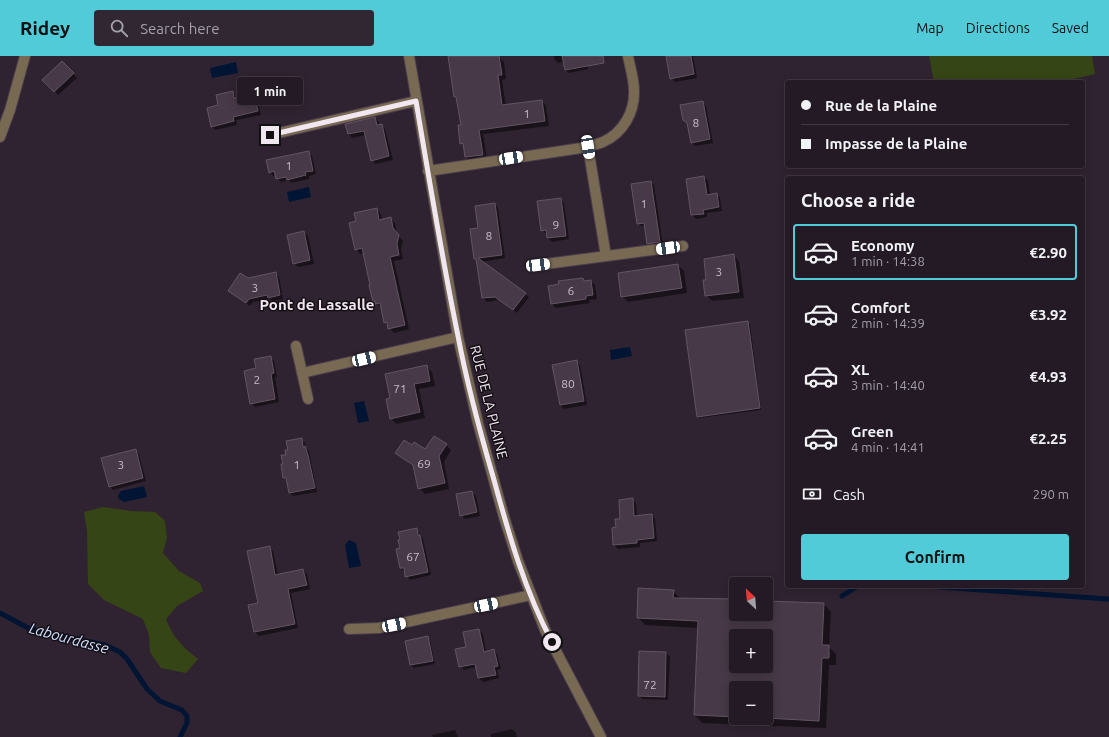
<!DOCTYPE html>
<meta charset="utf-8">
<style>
:root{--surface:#241a25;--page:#302732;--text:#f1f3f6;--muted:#a3a1a7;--line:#413842;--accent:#52cbd8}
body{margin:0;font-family:Ubuntu,sans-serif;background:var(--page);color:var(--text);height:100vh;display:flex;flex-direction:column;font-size:15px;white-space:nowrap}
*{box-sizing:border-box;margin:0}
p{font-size:13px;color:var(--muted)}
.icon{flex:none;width:22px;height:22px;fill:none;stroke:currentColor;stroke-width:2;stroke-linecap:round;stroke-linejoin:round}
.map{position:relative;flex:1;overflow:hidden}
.sheet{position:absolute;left:785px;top:120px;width:300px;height:412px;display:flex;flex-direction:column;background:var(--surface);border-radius:4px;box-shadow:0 2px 10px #0003,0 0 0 1px var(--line)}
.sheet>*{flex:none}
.top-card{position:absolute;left:785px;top:24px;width:300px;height:88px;border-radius:4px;box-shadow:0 2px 10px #0003,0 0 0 1px var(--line);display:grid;align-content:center;height:88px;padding:0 16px;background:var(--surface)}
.needle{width:26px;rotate:334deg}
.fabs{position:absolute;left:729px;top:521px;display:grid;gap:8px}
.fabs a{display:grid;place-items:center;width:44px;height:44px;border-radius:4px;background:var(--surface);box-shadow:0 2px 10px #0003,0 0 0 1px var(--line);font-size:20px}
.end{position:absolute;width:18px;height:18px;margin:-9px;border:5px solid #f0e7f0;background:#111;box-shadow:0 0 0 2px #111}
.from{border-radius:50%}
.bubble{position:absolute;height:28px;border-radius:4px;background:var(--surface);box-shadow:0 2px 10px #0003,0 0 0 1px var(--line);font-size:13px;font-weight:700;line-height:28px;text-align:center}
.car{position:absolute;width:12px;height:24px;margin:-12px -6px;border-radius:5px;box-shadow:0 0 3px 1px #0007;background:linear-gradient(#fff 24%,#345 0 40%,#fff 0 76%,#345 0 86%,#fff 0)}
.top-card b{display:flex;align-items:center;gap:14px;height:38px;font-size:15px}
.top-card b+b{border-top:1px solid var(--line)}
.top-card i{width:10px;height:10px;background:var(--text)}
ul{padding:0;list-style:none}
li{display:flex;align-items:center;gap:12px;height:56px;margin:0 8px 6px;padding:0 8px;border:2px solid transparent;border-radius:4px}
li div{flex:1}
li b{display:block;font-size:15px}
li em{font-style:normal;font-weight:700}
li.current{border-color:var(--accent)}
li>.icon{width:36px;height:36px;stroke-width:1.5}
h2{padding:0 16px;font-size:18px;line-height:48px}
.pay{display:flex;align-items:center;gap:10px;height:44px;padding:0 16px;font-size:15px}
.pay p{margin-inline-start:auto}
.cta{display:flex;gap:8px;margin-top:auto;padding:8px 16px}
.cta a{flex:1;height:46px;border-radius:4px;background:var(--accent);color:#111;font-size:16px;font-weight:700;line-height:46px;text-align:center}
header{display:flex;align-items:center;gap:24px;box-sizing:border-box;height:56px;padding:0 20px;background:var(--accent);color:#111}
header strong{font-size:19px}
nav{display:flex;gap:22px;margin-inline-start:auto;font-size:14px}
.search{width:280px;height:36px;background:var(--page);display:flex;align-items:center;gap:10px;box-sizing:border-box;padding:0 14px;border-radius:4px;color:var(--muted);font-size:15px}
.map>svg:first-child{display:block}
</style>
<header>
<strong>Ridey</strong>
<div class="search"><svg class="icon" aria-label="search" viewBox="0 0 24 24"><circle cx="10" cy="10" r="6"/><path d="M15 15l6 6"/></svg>Search here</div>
<nav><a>Map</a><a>Directions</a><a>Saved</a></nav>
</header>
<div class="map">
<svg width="1109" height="681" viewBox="0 0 1109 681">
<rect width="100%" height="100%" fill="#302331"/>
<!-- green -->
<path fill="#364515" d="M929,0h163l3,18 -35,8h-126z
M103,451l28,4 24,1 10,9 2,17 -4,15 16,18 21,12 3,8 -26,15 -11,13c7,18 16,28 32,40l-12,14 -25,-5 -11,-16 -1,-17 -6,-16 -39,-19 -16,-16 -1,-53 -3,-19z"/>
<!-- water -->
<path fill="#001533" d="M236,6l2,11 -26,5 -2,-10z
M309,131l2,10 -22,5 -2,-10z
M630,291l2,9 -21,4 -1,-10z
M364,345l5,20 -11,2 -4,-20z
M144,430l3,11 -23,5 -5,-3 -1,-3 3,-5z
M349,484l7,3 5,23 -12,2 -4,-23z"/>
<!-- shadow -->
<path fill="#0007" fill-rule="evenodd" d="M449,0l50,1 5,5 2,17 -4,1 4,26 36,-5 4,5 3,20 -66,8 4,25 -16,2 -5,-4 -1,-10 -4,-4 1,-18 -4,-25 -4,-3z
M554,0h32l2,13 -19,4 -4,-4 -1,-7 -6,1 -4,-4z
M667,0h26l4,22 -22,4 -4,-4z
M64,8l13,14 -19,17 -14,-15z
M232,36l5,6 16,-4 4,4 4,17 -25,5 1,5 -22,5 -3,-4 7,-20z
M702,46l4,4 7,37 -18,3 -3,-3 -4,-19 -4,-4z
M375,62l4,4v3h2l4,4 8,31 -18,4 -3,-4 -6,-25 -14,3 -3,-4 -3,-9z
M308,96l4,4 4,18 -7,2v3l-18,4 -2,-3 -8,2 -4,-4 -1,-3 -3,1 -3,-4z
M704,121l4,4 2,14 6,-1 4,4 2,13 -15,2v4l-11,2 -4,-4 -5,-35z
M651,126l3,3 9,60 -12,1 -3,-3 -3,-17h-4l-3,-3z
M561,143l3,4 5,36 -17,3 -4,-4 -1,-4h-1l-4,-4z
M495,148l3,4 7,50 -24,4 48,35 -12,16 -18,-13 -12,2 -4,-4 -6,-37 -2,-3z
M377,153l4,5 1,6 8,-2 5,5 2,11 6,7 -2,8 2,10 -9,2 15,68 -15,4 -9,-11 -3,-14 -8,-7 -10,-48 -4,1 -4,-5 1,-27z
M304,176l4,4 6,28 -16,3 -4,-4z
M733,199l6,6 5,37 -32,3 -6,-6 2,-14z
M678,209l6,6 3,22 -59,9 -6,-6z
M275,217l4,4 4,22 -10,2 -3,-2 -17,3 -3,4 -20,-15 17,-12z
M583,223l3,3 5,-1 4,4 2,14 -8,1 1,3 -34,5 -4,-4z
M748,266l2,2 11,86 -61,8 -2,-1z
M270,301l4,4 3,16h-2l4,25 -24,5 -4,-4 6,-34z
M576,305l4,4 7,40 -23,4 -4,-4 -7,-40z
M427,311l5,5 3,14 -16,3 6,29 -29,6 -5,-6v-19z
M301,383l4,4 1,5 3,3 8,41 -24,4 -3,-3 -3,-12 -3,-3v-14l5,-13z
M446,389l5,5 -7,12 5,27 -24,5 -6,-6 -4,-21 -19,-14 16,-7 13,5z
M136,394l3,4 7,27 -33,9 -3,-3z
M472,436l4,4 4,20 -15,3 -4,-4z
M632,443l4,4 1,13 15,-1 3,4 2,22 -17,2v4l-22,2 -4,-4 -1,-16 4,-1z
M416,473l7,10 8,36 -21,5 -9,-12v-19z
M269,492l4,3 5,24 25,-5 4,4 3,15 -19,4 7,35 -39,8 -4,-4z
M673,535l8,8 55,2v13h30v-12l58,2 7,8 -2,35 7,7v11h-7l-3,63 -124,-5 -7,-8 3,-87 -53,-3 -7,-8zM736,580h30v30h-30zM736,632h30v30h-30z
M479,574l4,4 3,18 8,-2 3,4 4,15 -4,1 2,8 -16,4 -4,-4 -2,-11 -13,3 -4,-4 7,-19z
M427,581l3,3 5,24 -21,4 -3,-3z
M666,597l4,4 -2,43 -26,-1 -3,-4z
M512,673l4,4 1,4h-26v-3z
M455,674l3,7h-25l-1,-2z"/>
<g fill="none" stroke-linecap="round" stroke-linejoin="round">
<!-- stream -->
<path stroke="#001533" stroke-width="5" d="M925,530l183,13
M842,540l16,-10h9
M0,557l30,16 75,16 15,7 7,7 20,30 13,12 22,9 5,6v7l-7,14"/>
</g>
<!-- building -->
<path fill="#473947" stroke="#635463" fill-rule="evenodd" d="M448,0h51l3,19h-4l4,30 40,-5 3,21 -66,9 4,25 -18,2 -2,-14 -3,1 -2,-19h3l-5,-28h-2z
M562,0h41l1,7 -39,7z
M666,0h25l3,18 -24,5z
M62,5l12,12 -20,19 -12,-12z
M233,35l1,7 20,-5 4,18 -25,6 1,4 -23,6 -4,-19 11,-3 -2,-10z
M703,45l7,38 -19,4 -4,-20 -4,-3 -3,-15z
M375,61l2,8 5,-1 7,32 -18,5 -7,-30 -16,3 -3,-10z
M309,95l4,20 -8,1 1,3 -19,5 -1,-3 -10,2 -2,-8 -5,2 -3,-13z
M704,120l3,19 10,-2 2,14 -16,3 1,4 -13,1 -5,-36z
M651,125l9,61 -13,2 -3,-21 -7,1 -6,-40z
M561,142l5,38 -19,2 -1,-8 -5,1 -4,-30z
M495,147l7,52 -24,3 48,35 -13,17 -18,-13 -13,1 -6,-39h-2l-4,-30 8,-1 -3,-22z
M377,152l2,12 12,-3 2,11 6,7 -2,9 2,11 -9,2 15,68 -17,4 -1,-7 -3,1 -4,-20 -5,1v-3l-2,1 -4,-17h1l-8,-37 -7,2 -6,-27 7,-2 -2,-8z
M304,175l6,29 -17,4 -6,-29z
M734,198l5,38 -34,4 -2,-16h3l-2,-21z
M678,208l4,24 -61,9 -3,-24z
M276,216l4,23 -12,3 -1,-3 -18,4 -3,4 -18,-12 12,-18 8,5z
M583,222l1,3 7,-1 2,15 -7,1v3l-35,5 -3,-18 11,-2 -1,-3z
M748,265l12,87 -63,9 -12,-87z
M271,300l3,17 -3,1 4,25 -25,5 -6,-33 12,-3 -2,-9z
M577,304l7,41 -24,4 -8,-40z
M427,309l3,16 -16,3 6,28 -30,7 -4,-20 4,-1 -5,-24z
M434,380l13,8 -8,12 6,27 -27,6 -5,-24 -18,-12 9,-13 8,5 2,-3 11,7z
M302,382l1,9 2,-1 3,9 7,33 -26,5 -3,-15h-3l-2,-14h2l-2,-9h5l-1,-5h3l-2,-9z
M136,393l7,29 -34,9 -8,-29z
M472,435l5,21 -17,4 -4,-22z
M633,442l1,18 18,-2 2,24 -17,2v3l-24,2 -1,-17 4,-1 -1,-8h5l-1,-19z
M417,472l1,7h2l8,37 -23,5 -1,-9h-4l-4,-19 4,-1 -2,-8 2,-1 -2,-7z
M270,490l5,29 28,-6 4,16 -19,4 7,35 -41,8 -6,-27 10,-2 -11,-52z
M638,532l36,2 -1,8 63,1v15h30v-13l58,2 -2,42h7v13h-7l-3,63 -53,-3v-30h-30v29l-42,-2 4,-94 -61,-3zM736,580h30v30h-30z
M479,573l5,23 10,-3 4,17 -4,1 2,8 -18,3 -3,-14 -16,3 -4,-18 11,-2 -3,-15z
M428,580l5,25 -23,4 -5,-24z
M639,595l27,1 -1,45 -27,-1z"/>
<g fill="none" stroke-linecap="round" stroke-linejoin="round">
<defs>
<path id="lane" d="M349,573l30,-1 152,-33"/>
<path id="street" d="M409,0l49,281 20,86 26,94 14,44 27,69 56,107
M270,79l146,-34
M0,81l10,-27 15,-54
M588,91l18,109
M428,115l160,-24c5,-2 10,-3 15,-5 20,-9 32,-30 31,-52 0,-11 -4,-23 -6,-34
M538,209l145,-19
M296,290l12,53
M302,317l156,-36"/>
</defs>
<!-- lane casing -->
<use href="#lane" stroke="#4b3e4c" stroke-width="12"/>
<!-- street casing -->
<use href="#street" stroke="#4b3e4c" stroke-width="12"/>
<!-- lane -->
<use href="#lane" stroke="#786953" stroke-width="10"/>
<!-- street -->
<use href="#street" stroke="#786953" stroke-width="10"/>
</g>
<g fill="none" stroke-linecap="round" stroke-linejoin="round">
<!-- route -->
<path stroke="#f0e7f0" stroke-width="5" d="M270,79l146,-34c13,78 26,157 42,235 9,48 22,96 36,144 15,55 31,111 58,162"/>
</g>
<g text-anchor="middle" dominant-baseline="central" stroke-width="3" stroke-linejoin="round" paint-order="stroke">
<!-- number labels -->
<g font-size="12" fill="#c6bcc6">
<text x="527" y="57">1</text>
<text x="696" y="66">8</text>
<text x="289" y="109">1</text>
<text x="644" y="147">1</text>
<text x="556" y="168">9</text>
<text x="489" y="179">8</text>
<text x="719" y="215">3</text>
<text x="255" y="231">3</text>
<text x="571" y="234">6</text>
<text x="257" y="323">2</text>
<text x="568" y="327">80</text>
<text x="400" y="332">71</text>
<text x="424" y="407">69</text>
<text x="121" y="408">3</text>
<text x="297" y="408">1</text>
<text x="413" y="500">67</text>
<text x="650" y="628">72</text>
</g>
<!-- street labels -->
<g font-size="14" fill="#f0e7f0" stroke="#150f15">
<text transform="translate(489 346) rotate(76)">RUE DE LA PLAINE</text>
</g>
<!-- neighbourhood labels -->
<g font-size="15" font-weight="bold" fill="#f0e7f0" stroke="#150f15">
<text x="317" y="248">Pont de Lassalle</text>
</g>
<!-- water labels -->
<g font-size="15" font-style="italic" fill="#cbe0fd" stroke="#150f15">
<text transform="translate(69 582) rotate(15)">Labourdasse</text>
</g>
</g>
</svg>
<div class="fabs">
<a><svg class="needle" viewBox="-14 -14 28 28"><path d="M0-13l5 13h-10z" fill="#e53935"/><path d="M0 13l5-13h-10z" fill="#a3a1a7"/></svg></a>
<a>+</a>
<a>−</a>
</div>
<i class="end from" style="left:552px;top:586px"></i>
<i class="end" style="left:270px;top:79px"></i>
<div class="bubble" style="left:237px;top:21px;width:66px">1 min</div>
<i class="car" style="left:588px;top:91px;rotate:171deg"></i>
<i class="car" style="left:511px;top:102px;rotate:81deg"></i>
<i class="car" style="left:668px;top:192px;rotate:262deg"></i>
<i class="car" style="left:538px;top:209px;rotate:83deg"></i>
<i class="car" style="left:364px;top:303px;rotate:77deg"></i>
<i class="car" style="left:486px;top:549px;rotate:78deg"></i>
<i class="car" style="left:394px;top:569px;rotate:78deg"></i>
<div class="top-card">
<b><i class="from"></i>Rue de la Plaine</b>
<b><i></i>Impasse de la Plaine</b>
</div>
<section class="sheet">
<h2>Choose a ride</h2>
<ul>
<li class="current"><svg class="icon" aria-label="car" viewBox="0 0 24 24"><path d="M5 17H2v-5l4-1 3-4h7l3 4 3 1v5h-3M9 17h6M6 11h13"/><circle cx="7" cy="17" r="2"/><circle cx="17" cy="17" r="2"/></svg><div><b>Economy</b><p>1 min · 14:38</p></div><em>€2.90</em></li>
<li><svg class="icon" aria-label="car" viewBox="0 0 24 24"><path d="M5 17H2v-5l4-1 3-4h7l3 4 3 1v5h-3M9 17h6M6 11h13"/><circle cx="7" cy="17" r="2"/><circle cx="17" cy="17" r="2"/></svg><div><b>Comfort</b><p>2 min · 14:39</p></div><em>€3.92</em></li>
<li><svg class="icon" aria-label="car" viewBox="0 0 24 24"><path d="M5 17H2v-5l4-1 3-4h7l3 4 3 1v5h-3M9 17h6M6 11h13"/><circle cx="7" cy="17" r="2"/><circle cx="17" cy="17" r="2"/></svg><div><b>XL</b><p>3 min · 14:40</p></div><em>€4.93</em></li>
<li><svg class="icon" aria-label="car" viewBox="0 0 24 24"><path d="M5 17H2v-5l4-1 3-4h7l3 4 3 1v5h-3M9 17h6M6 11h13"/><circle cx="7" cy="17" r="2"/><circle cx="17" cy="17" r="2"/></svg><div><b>Green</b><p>4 min · 14:41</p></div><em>€2.25</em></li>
</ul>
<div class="pay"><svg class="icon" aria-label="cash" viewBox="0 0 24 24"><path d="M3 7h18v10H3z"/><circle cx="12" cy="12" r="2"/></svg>Cash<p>290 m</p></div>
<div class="cta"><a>Confirm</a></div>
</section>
</div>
